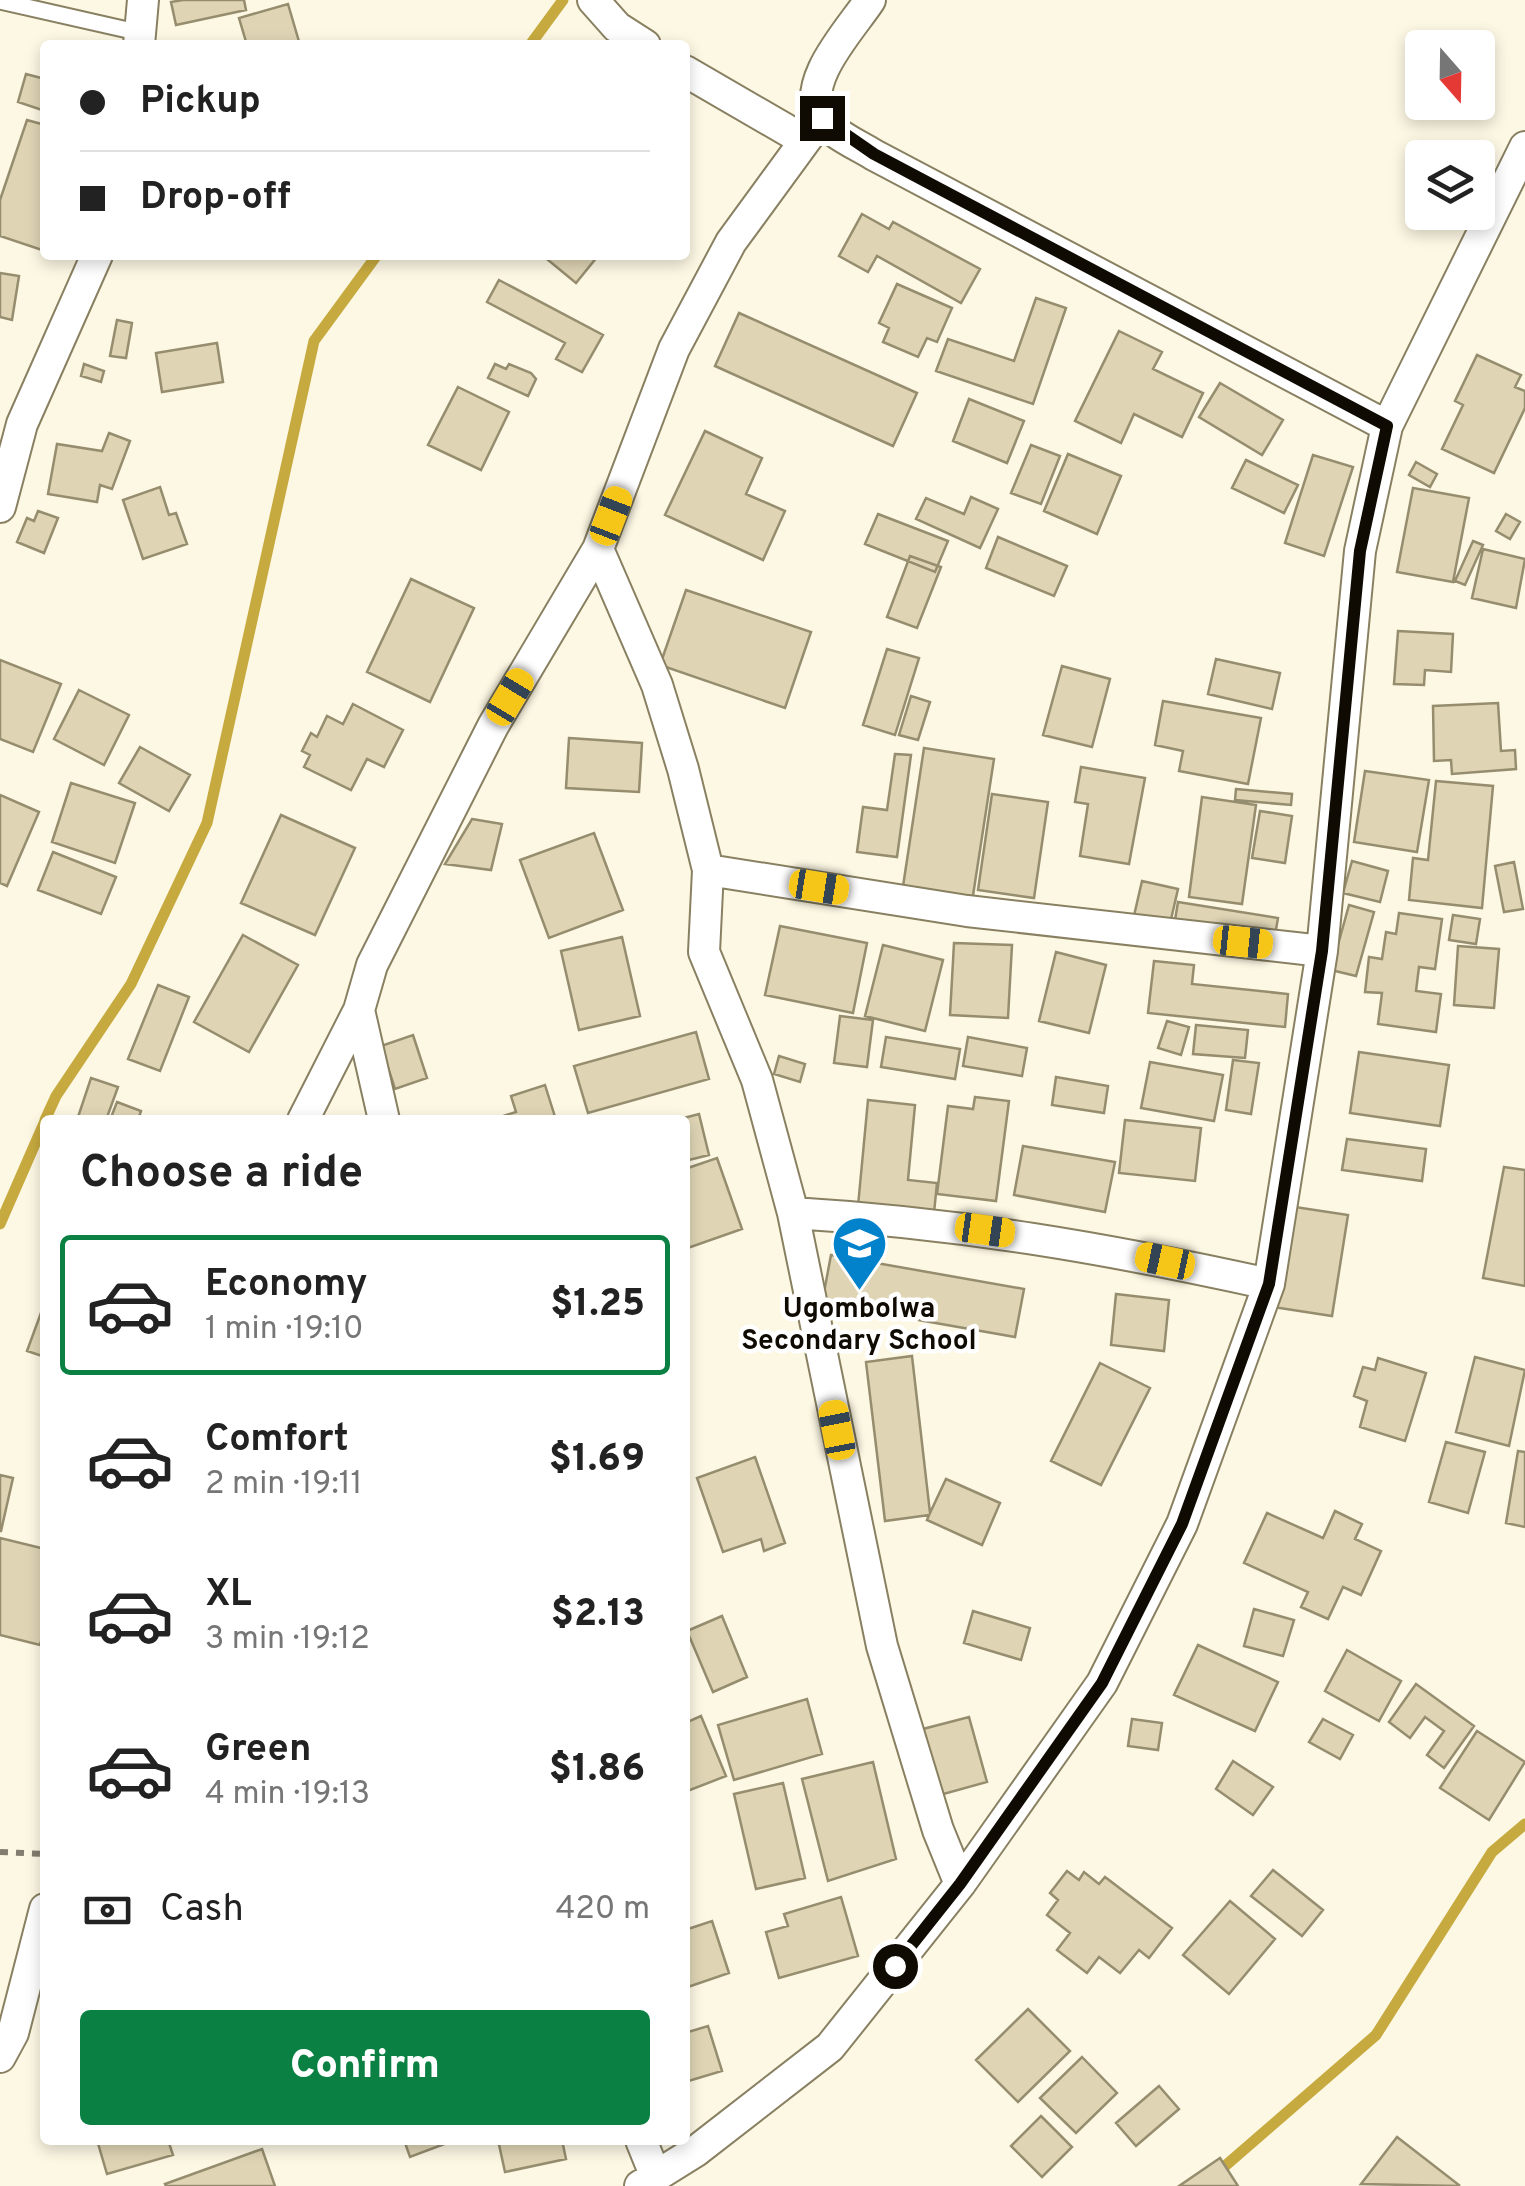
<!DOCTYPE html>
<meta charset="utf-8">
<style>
:root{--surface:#fff;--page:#f2f2f2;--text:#222;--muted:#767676;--line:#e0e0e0;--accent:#0b8043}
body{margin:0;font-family:Overpass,sans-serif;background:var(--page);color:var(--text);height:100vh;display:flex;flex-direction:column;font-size:38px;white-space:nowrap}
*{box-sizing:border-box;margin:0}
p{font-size:32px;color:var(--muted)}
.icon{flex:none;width:55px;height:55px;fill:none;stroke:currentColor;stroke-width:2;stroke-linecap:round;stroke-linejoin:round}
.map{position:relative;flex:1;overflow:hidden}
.side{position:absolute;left:40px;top:1115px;width:650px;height:1030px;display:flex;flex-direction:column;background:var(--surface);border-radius:10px;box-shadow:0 5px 15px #0003}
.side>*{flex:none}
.guide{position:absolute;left:40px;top:40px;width:650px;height:220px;border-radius:10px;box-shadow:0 5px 15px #0003;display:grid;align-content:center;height:220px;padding:0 40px;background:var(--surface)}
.needle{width:65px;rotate:160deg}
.fabs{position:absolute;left:1405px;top:30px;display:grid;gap:20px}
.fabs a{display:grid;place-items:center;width:90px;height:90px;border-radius:10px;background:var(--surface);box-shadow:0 5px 15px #0003;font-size:50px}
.end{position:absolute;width:45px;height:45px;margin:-22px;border:12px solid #0f0b03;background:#fff;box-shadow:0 0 0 5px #fff}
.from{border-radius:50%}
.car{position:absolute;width:30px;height:60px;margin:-30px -15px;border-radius:12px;box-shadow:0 0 8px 2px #0007;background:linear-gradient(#f5c518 24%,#345 0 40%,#f5c518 0 76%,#345 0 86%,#f5c518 0)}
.guide b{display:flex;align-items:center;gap:35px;height:95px;font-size:38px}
.guide b+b{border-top:2px solid var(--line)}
.guide i{width:25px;height:25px;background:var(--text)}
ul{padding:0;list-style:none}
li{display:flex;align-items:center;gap:30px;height:140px;margin:0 20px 15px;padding:0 20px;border:5px solid transparent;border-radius:10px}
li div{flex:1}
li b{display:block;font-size:38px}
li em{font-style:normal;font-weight:800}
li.current{border-color:var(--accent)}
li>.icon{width:90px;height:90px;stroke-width:1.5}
h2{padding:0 40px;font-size:45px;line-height:120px}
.pay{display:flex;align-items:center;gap:25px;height:110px;padding:0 40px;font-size:38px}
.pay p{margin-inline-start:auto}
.button{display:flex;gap:20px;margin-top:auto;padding:20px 40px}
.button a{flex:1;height:115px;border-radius:10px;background:var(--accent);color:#fff;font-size:40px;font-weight:800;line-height:115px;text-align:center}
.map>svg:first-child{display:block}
</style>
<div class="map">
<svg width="1525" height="2186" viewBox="0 0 1525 2186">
<rect width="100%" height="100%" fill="#fdf8e4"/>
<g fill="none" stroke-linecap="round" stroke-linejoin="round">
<!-- stream -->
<path stroke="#c7aa3f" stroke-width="11" d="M530,45l33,-45
M45,1120l11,-24 75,-112 76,-161 107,-482 63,-86
M0,1224l45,-103
M1202,2186l174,-151 116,-183 33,-28"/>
</g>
<!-- building -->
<path fill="#dfd5b5" stroke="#968d6f" stroke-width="2.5" d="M183,0h61l2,10 -70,15 -5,-23z
M288,4l12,41h-53l-8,-27z
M26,74l19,5v32l-27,-9z
M27,120l18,5v126l-45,-15v-36z
M862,214l27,15 4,-7 87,47 -19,34 -84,-47 -9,16 -29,-16z
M542,255h53l2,2 -21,26z
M0,273l19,3 -7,44 -12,-3z
M499,280l104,55 -21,37 -26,-13 9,-16 -78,-41z
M897,284l55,24 -15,34 -10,-4 -9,19 -35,-15 6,-14 -10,-5z
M1036,298l30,10 -33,96 -97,-33 12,-32 66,22z
M739,313l178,80 -24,53 -178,-80z
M117,320l15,3 -6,35 -16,-2z
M1119,331l43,21 -9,17 50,24 -21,44 -48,-23 -13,29 -46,-22z
M217,343l6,39 -61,10 -6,-39z
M1477,355l44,20 -6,12 10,4v17l-31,65 -52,-24 21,-44 -8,-4z
M84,364l20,7 -3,11 -20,-6z
M495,364l11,5 3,-5 22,9 5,6 -8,17 -40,-18z
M1220,383l63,37 -21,35 -63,-38z
M458,387l51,25 -28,58 -53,-25z
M969,399l55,22 -17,42 -54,-22z
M705,431l57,27 -16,36 39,17 -22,49 -98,-45z
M109,433l21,8 -18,48 -12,-4 -3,17 -49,-8 9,-50 45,7z
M1031,445l29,11 -19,48 -30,-11z
M1068,454l53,22 -24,58 -53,-23z
M1313,455l40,12 -29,89 -39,-13z
M1246,460l52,25 -14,28 -52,-25z
M1416,462l21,12 -7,13 -21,-12z
M160,487l9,28 7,-2 11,31 -44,15 -20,-59z
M1413,488l56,10 -16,84 -56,-10z
M971,497l27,12 -18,39 -64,-29 10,-21 38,16z
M38,511l20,7 -14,35 -27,-11 10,-24 7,3z
M878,514l70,27 -13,31 -70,-28z
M1506,514l14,8 -10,17 -14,-8z
M998,537l69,29 -13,30 -68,-28z
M1473,541l10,4 -18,40 -10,-4z
M1483,549l42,10 -9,49 -44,-10z
M910,556l31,11 -24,61 -30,-11z
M411,579l63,29 -44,94 -63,-30z
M686,590l125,42 -26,76 -125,-43z
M1398,631l55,3 -2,38 -26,-2 -1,15 -30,-1z
M887,649l32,9 -24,77 -32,-10z
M1216,659l64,14 -8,36 -64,-15z
M0,660l61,24 -28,68 -33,-13z
M1062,666l48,13 -18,68 -49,-12z
M79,690l50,25 -25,50 -50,-26z
M911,696l19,6 -12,38 -19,-5z
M1163,701l98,17 -13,66 -69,-13 4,-20 -28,-6z
M1498,703l3,48 14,-1 1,19 -64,5 -1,-14 -17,1 -1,-55z
M353,704l50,26 -19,37 -17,-8 -16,31 -47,-23 6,-12 -8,-4 9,-18 6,4 10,-21 16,8z
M569,738l73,5 -3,49 -73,-4z
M140,747l50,28 -21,36 -50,-28z
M924,748l70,11 -22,143 -70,-9z
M895,754l16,1 -14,102 -40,-5 6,-45 24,3z
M1081,767l64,11 -16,86 -49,-8 8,-52 -13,-2z
M1365,771l64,9 -12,72 -63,-10z
M1436,781l57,5 -11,122 -73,-8 4,-42 15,2z
M71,783l64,20 -20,60 -63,-21z
M1236,789l56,5 -1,11 -56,-5z
M992,794l56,8 -14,96 -56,-8z
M0,795l39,17 -32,74 -7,-3z
M1202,797l54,8 -14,99 -53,-7z
M1260,811l32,5 -7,47 -33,-5z
M281,815l74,33 -40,87 -74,-32z
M472,819l30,5 -11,46 -46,-6z
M594,833l29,77 -74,28 -29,-78z
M53,852l63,25 -15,37 -63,-24z
M1352,861l36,10 -8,31 -37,-9z
M1514,862l9,47 -19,3 -9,-46z
M1142,881l36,8 -9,39 -36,-8z
M1178,902l100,16 -4,23 -100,-15z
M1349,905l25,7 -18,64 -25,-6z
M1399,913l43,6 -7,50 -16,-2 -3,24 25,3 -5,38 -58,-8 4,-31 -17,-1 4,-35 13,2 4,-27 10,2z
M1453,915l27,4 -4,25 -27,-4z
M780,926l87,17 -14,70 -88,-18z
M243,935l55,30 -49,87 -55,-30z
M622,937l18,79 -61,14 -18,-79z
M954,943l58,2 -4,73 -58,-3z
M883,945l60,15 -18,71 -60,-15z
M1458,946l41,3 -5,59 -40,-3z
M1056,952l50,13 -17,68 -50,-12z
M1154,961l40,4 -2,19 96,10 -3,33 -137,-14z
M158,985l31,12 -29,74 -32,-12z
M840,1016l33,4 -6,47 -33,-4z
M1167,1021l22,6 -8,28 -23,-7z
M1196,1025l52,5 -3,28 -52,-4z
M696,1032l13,47 -121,34 -14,-47z
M413,1035l14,43 -32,11 -14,-43z
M886,1037l74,12 -5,30 -74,-12z
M968,1037l59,11 -5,28 -59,-10z
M1359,1052l90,13 -9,61 -90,-13z
M779,1056l26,8 -5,18 -26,-8z
M1233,1060l26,3 -8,51 -25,-4z
M1150,1062l73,13 -9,46 -73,-13z
M1056,1077l52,9 -4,27 -52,-8z
M91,1078l27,9 -12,33h-29z
M545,1085l11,35h-65l25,-8 -5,-16z
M975,1097l34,4 -13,100 -59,-7 11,-88 25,3z
M868,1100l47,5 -7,75 29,3 -3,30 -76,-7z
M117,1102l24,9 -3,9h-28z
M699,1114l10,41 -24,6v-41h-9z
M1125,1120l76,8 -6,53 -76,-8z
M1347,1139l79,10 -4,32 -80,-11z
M1023,1146l92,16 -10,50 -91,-17z
M717,1158l25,71 -57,20v-80z
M1504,1167l21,3v116l-42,-8z
M1282,1205l66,10 -16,101 -66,-10z
M831,1255l193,34 -9,48 -193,-34z
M1116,1294l53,6 -5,51 -53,-6z
M45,1302v55l-18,-6z
M912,1356l18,157 16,-34 54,24 -18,42 -55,-25 2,-5 -44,6 -19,-159z
M1475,1357l50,13 -16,76 -53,-14z
M1378,1358l48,15 -21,68 -45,-14 7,-26 -13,-5 9,-29 12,3z
M1100,1363l50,25 -49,97 -50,-24z
M1446,1442l39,10 -17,61 -39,-11z
M1518,1451l7,1v75l-19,-4z
M755,1457l30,86 -21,8 -3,-12 -38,13 -26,-74z
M0,1475l13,3 -12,53h-1z
M1335,1511l27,13 -7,15 26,12 -20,44 -18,-8 -15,32 -27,-12 7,-15 -64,-29 23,-50 56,25z
M0,1538l45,11v77l-5,19 -40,-10z
M1254,1609l40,11 -11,36 -39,-10z
M973,1611l57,17 -9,32 -57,-17z
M722,1616l25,61 -34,15 -26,-61z
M1198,1645l80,37 -23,49 -81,-36z
M1347,1650l54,31 -22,40 -54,-30z
M1416,1684l58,42 -30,42 -17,-13 17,-24 -19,-14 -15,21 -21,-16z
M807,1699l15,55 -88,26 -16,-55z
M701,1716l25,60 -41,16v-69z
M969,1717l18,65 -47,13 -17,-66z
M1132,1719l30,4 -4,27 -30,-4z
M1323,1719l30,16 -13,24 -31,-17z
M1477,1731l48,31 -36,58 -49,-32z
M1233,1761l40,26 -20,28 -37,-26z
M873,1762l23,97 -68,22 -26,-102z
M783,1783l22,95 -49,11 -22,-95z
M1273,1870l50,40 -21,26 -51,-40z
M1067,1871l12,9 5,-8 15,12 6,-7 67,51 -23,30 -10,-8 -19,23 -21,-16 -12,16 -30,-23 13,-17 -23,-18 11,-15 -8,-7z
M841,1897l17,59 -79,22 -13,-46 22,-6 -4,-12z
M1230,1901l45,38 -46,55 -46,-39z
M712,1921l17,52 -44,15v-58z
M1028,2009l42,42 -52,51 -42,-42z
M708,2026l14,45 -37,11v-49z
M1082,2057l35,36 -41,40 -36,-35z
M1159,2086l20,23 -43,37 -20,-23z
M1041,2116l31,31 -30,30 -31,-31z
M1397,2137l62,48 -1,1 -97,-2z
M97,2140h71l5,15 -66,19z
M404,2140h51l-45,17z
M498,2140h64l4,19 -61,13z
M262,2149l13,37h-109l-1,-2z
M1220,2158l18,28h-59z"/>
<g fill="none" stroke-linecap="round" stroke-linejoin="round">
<defs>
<path id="service" d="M0,1l141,32"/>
<path id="minor" d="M593,0l24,27 28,18
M870,0c-18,28 -72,83 -48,119 10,15 36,26 52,36l513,271
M139,45l4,-45
M685,71l119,69
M0,507l22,-83 75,-169
M598,549l59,136 26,84 25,101 -4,82 53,128 36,133 89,433 56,184 22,54
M708,870l259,41 355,40
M303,1120l56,-110
M384,1120l-25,-110 13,-45 121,-239 105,-177 76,-200 57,-107 90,-123
M793,1213c166,10 313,35 476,71
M0,2057l13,-24 32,-124
M641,2140l15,37
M640,2186l56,-35 134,-104 130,-163 142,-201 80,-159 87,-240 53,-333 38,-400 27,-125 138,-279"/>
</defs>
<!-- service casing -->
<use href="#service" stroke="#898062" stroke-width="19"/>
<!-- minor casing -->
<use href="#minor" stroke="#898062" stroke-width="34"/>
<!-- path -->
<path stroke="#827d70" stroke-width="6" stroke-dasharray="8 8" stroke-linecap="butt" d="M0,1852l45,2"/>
<!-- service -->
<use href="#service" stroke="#fff" stroke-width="15"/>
<!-- minor -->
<use href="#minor" stroke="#fff" stroke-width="30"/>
</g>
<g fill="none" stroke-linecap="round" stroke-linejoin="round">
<!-- route -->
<path stroke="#0f0b03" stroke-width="12" d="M822,118l52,36 513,272 -27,125 -38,400 -53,333 -87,240 -80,159 -142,201 -65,82"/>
</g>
<!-- icons -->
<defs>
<symbol id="school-pin" viewBox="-11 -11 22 30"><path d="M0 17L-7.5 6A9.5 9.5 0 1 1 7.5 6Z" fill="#0182ca" stroke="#fff"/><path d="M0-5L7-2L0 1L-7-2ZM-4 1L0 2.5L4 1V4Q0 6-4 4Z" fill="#fff"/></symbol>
</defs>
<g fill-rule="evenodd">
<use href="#school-pin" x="828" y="1212" width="63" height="86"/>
</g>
<g text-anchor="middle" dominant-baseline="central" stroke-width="9" stroke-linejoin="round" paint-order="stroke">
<!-- poi labels -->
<g font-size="28" font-weight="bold" fill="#0f0b03" stroke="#fff">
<text x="859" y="1310">Ugombolwa<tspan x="859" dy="32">Secondary School</tspan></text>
</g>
</g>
</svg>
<div class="fabs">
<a><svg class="needle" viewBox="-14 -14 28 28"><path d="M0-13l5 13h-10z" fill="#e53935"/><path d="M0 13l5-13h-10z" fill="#767676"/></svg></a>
<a><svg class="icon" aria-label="layers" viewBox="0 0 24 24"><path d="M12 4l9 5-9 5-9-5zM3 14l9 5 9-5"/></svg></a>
</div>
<i class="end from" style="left:895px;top:1966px"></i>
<i class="end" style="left:822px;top:118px"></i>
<i class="car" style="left:611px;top:516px;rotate:21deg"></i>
<i class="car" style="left:510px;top:697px;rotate:31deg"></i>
<i class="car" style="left:819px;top:887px;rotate:99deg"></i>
<i class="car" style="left:1243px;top:942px;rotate:96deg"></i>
<i class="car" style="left:985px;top:1230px;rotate:98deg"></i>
<i class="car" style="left:1165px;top:1261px;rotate:282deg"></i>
<i class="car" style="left:837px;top:1430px;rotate:349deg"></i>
<div class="guide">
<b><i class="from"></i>Pickup</b>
<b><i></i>Drop-off</b>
</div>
<section class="side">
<h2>Choose a ride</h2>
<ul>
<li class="current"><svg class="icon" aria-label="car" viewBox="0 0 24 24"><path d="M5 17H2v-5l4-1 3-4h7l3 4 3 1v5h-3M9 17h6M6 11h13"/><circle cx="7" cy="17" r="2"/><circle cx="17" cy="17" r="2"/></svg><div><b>Economy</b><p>1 min · 19:10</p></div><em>$1.25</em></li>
<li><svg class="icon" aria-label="car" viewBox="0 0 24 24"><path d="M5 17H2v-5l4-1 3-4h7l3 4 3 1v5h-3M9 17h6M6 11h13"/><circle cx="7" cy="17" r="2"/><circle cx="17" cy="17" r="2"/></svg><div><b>Comfort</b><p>2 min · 19:11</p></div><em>$1.69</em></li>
<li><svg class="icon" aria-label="car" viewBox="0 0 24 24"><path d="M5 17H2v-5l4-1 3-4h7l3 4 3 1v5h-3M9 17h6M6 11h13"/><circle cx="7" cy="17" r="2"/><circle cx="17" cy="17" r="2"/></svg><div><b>XL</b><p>3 min · 19:12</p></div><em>$2.13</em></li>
<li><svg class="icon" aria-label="car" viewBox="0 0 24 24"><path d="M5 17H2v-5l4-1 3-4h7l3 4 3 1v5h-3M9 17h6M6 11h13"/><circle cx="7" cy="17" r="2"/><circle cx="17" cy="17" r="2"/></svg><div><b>Green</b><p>4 min · 19:13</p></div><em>$1.86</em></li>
</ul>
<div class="pay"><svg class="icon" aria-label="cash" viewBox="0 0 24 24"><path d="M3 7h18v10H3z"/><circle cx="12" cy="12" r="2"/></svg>Cash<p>420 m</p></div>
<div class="button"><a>Confirm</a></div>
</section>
</div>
